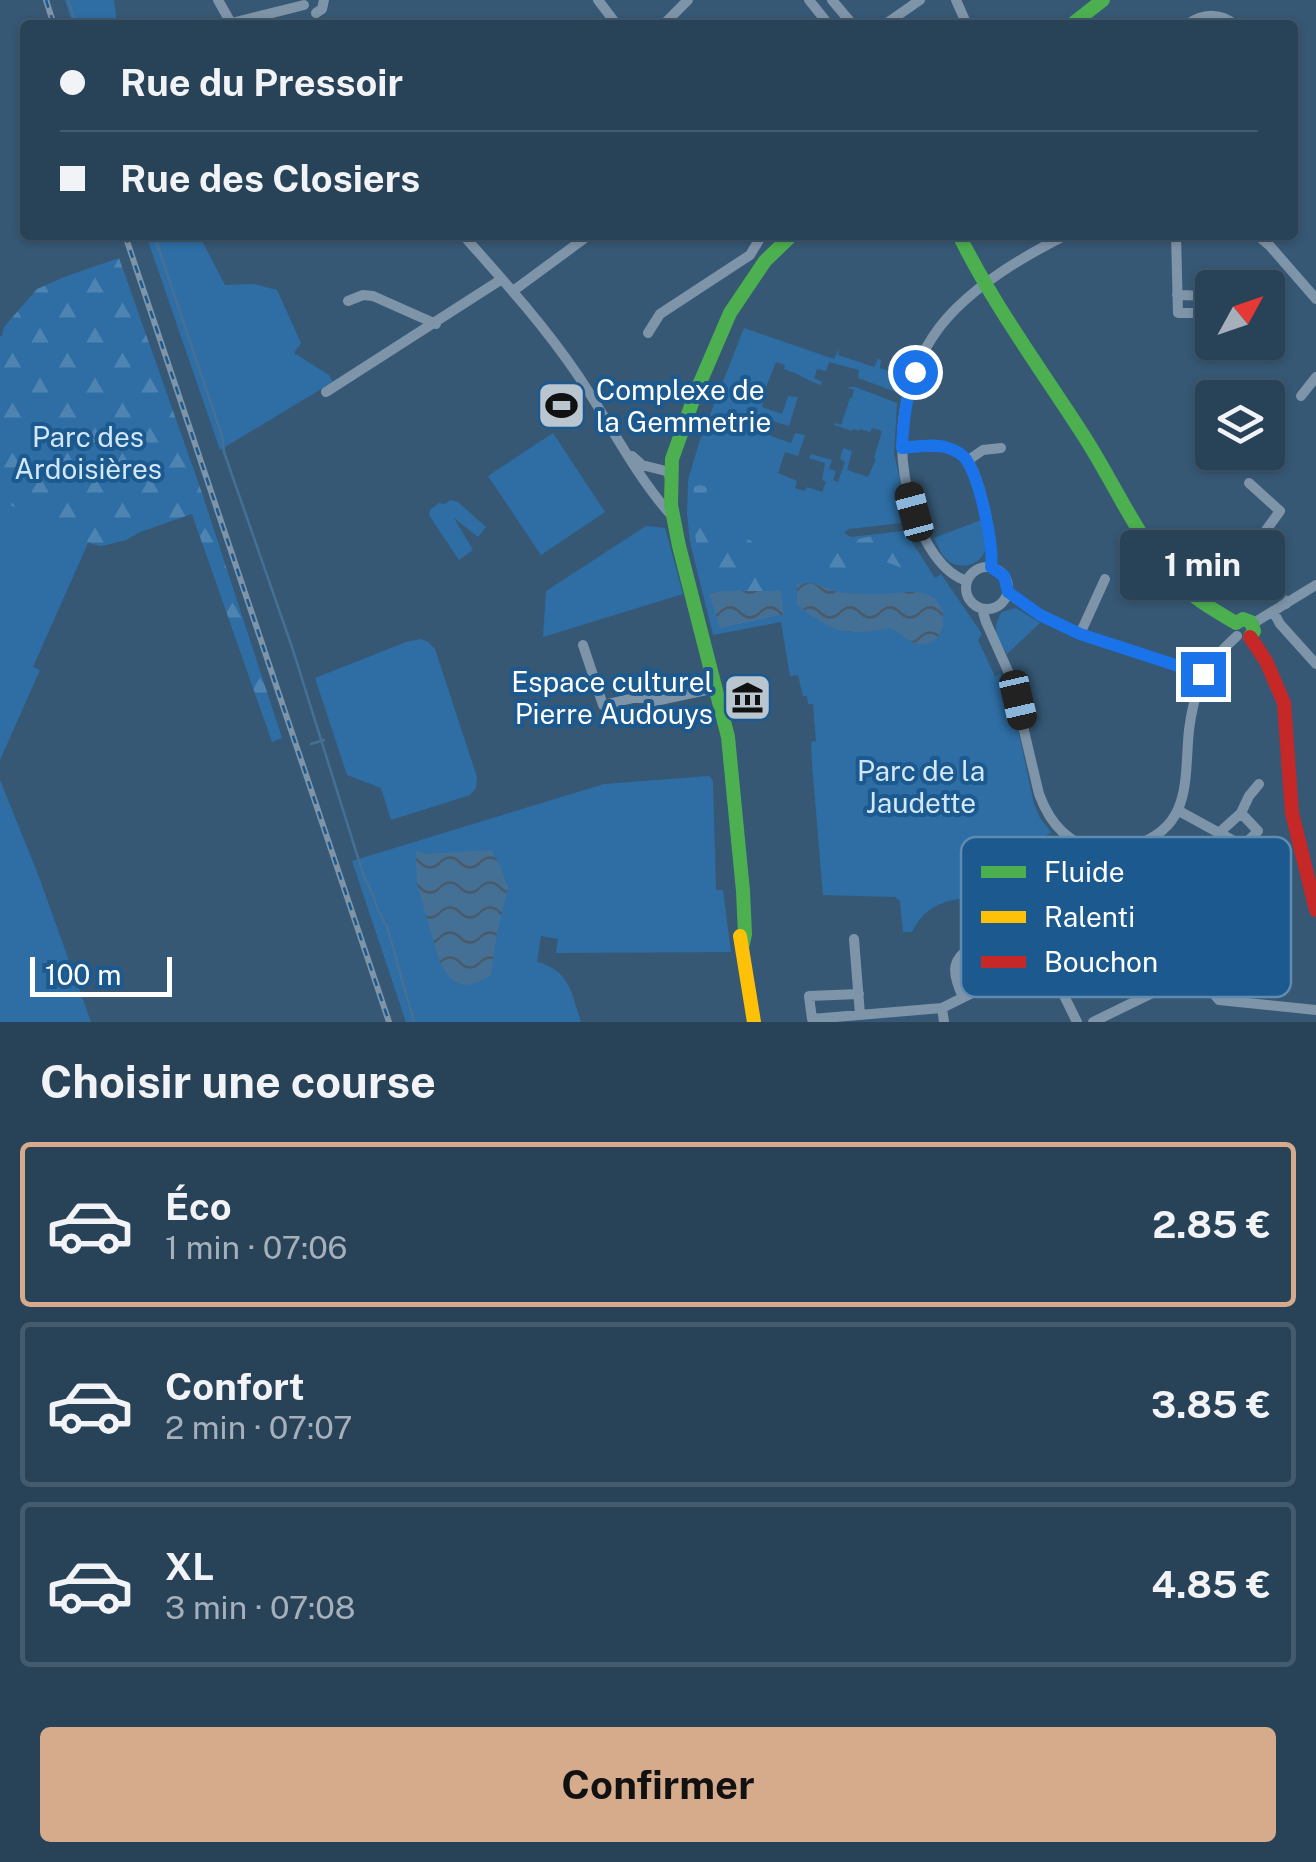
<!DOCTYPE html>
<html lang="fr">
<meta charset="utf-8">
<style>
:root{--surface:#284258;--page:#30495e;--text:#f1f3f6;--muted:#a5b0ba;--line:#445b6e;--accent:#d6ab8b}
body{margin:0;font-family:"Public Sans",sans-serif;background:var(--page);color:var(--text);height:100vh;display:flex;flex-direction:column;font-size:38px;white-space:nowrap}
*{box-sizing:border-box;margin:0}
p{font-size:32px;color:var(--muted)}
.icon{flex:none;width:55px;height:55px;fill:none;stroke:currentColor;stroke-width:2;stroke-linecap:round;stroke-linejoin:round}
.map{position:relative;height:1022px;overflow:hidden}
.details{display:flex;flex-direction:column;background:var(--surface);flex:1}
.details>*{flex:none}
.top-card{position:absolute;left:20px;top:20px;width:1278px;height:220px;border-radius:10px;box-shadow:0 2px 8px #0004,0 0 0 2px var(--line);display:grid;align-content:center;height:220px;padding:0 40px;background:var(--surface)}
.needle{width:65px;rotate:50deg}
.buttons{position:absolute;left:1195px;top:270px;display:grid;gap:20px}
.buttons a{display:grid;place-items:center;width:90px;height:90px;border-radius:10px;background:var(--surface);box-shadow:0 2px 8px #0004,0 0 0 2px var(--line);font-size:50px}
.scale{position:absolute;left:30px;bottom:25px;width:142px;box-sizing:border-box;padding-left:10px;border:5px solid #fff;border-top:0;font-size:28px;line-height:35px;white-space:nowrap;color:#fff;-webkit-text-stroke:8px #1c598f;paint-order:stroke}
.end{position:absolute;width:45px;height:45px;margin:-22px;border:12px solid #1a73e8;background:#fff;box-shadow:0 0 0 5px #fff}
.from{border-radius:50%}
.bubble{position:absolute;height:70px;border-radius:10px;background:var(--surface);box-shadow:0 2px 8px #0004,0 0 0 2px var(--line);font-size:32px;font-weight:700;line-height:70px;text-align:center}
.car{position:absolute;width:30px;height:60px;margin:-30px -15px;border-radius:12px;box-shadow:0 0 8px 2px #0007;background:linear-gradient(#222 24%,#8ab4d8 0 40%,#222 0 76%,#8ab4d8 0 86%,#222 0)}
.top-card b{display:flex;align-items:center;gap:35px;height:95px;font-size:38px}
.top-card b+b{border-top:2px solid var(--line)}
.top-card i{width:25px;height:25px;background:var(--text)}
ul{padding:0;list-style:none}
li{display:flex;align-items:center;gap:30px;height:165px;margin:0 20px 15px;padding:0 20px;border:5px solid var(--line);border-radius:10px}
li div{flex:1}
li b{display:block;font-size:38px}
li em{font-style:normal;font-weight:700}
li.current{border-color:var(--accent)}
li>.icon{width:90px;height:90px;stroke-width:1.5}
h2{padding:0 40px;font-size:45px;line-height:120px}
.action{display:flex;gap:20px;margin-top:auto;padding:20px 40px}
.action a{flex:1;height:115px;border-radius:10px;background:var(--accent);color:#111;font-size:40px;font-weight:700;line-height:115px;text-align:center}
.map>svg:first-child{display:block}
</style>
<div class="map">
<svg width="1316" height="1022" viewBox="0 0 1316 1022">
<defs>
<pattern id="forest-firs" width="22" height="20" patternUnits="userSpaceOnUse" patternTransform="scale(2.5)"><rect width="22" height="20" fill="#2e6ea4"/><path d="M5 1l3.5 6h-7zM16 11l3.5 6h-7z" fill="#4d84b2"/></pattern>
<pattern id="water-waves" width="16" height="10" patternUnits="userSpaceOnUse" patternTransform="scale(2.5)"><rect width="16" height="10" fill="#457096"/><path d="M0 5q4-4 8 0t8 0" fill="none" stroke="#495a6a"/></pattern>
</defs>
<rect width="100%" height="100%" fill="#365875"/>
<!-- green -->
<path fill="#2e6ea4" d="M65,0h49l3,25h-44z
M146,235h53l26,50 29,-1 23,6 24,53 -7,10 35,22 4,7 -113,68z
M22,318l104,222 -25,6 -13,-3 -55,124 7,3 -40,90v-423z
M744,328l90,31 5,-11 -1,7 36,12 4,-8 3,1 -1,8 15,5 3,-7 10,2 -7,20 -5,4 -38,-14 1,-8 -30,-8 -3,9 -9,-2 -3,9 8,4 -2,3c-13,-5 -23,-12 -36,-16l1,-4 -9,-3 -14,35 2,2 -2,8 20,7 6,-18 10,1 -9,29 -20,-6 -1,4 4,2 -4,9 23,8 4,-10 10,2 -7,21 -13,-4 -7,21 19,8 -2,7 10,3 2,-4 15,5 4,-10 -4,-2 3,-17 -16,-5 2,-4 21,6 -3,9 7,2 -3,9 5,2 7,-20 -5,-3 3,-11 9,3 -5,19 21,7 8,-18 -2,-1 8,-27 -10,-3 -2,4 -10,-3 -1,2 -6,-2 -1,2 -18,-6v-2l7,2 9,-27h2l2,-8 -8,-3h9l42,16 -3,50 14,65 -7,5 -52,6 -5,4 7,4 61,-7 6,8 -6,4 23,36 6,-4 41,60 -4,6 17,37 5,-4 17,52 17,79 6,14 11,14 -23,19v51c-42,-3 -94,-16 -116,30h-9l-3,-31 -5,-4 -72,-2 -11,-132 -1,-21 5,-1 -3,-37h-5l-1,-8h-4l-5,-21 -8,1 -9,-54 -68,13 -23,-93 -3,-28 1,-34 12,-40z
M553,433l52,79 -64,43 -53,-79z
M450,500l8,2 28,25 -8,10 -24,-19 19,32 -14,10 -30,-45 1,-5 9,-7 6,1z
M981,520c2,8 6,17 5,25 -1,19 -25,27 -39,15 -6,-5 -9,-15 -13,-22z
M646,526l19,2 18,66 -140,43 3,-46z
M1016,608l24,15 -33,31c-10,-16 -16,-25 -5,-42z
M421,639l7,3 7,7 42,128 -1,11 -6,7 -79,25 -10,-32 -34,-13 -32,-97 91,-36z
M709,776l4,5 3,109h7l8,62 -175,1 2,-14 -17,-3 -4,26c33,8 34,31 44,60h-175l-54,-161 252,-77z
M0,780l39,97 52,145h-91z"/>
<!-- forest -->
<path fill="url(#forest-firs)" d="M119,258l83,235 80,245 -10,4 -80,-228 -52,18 -14,8 -25,6 -13,-4 -14,3 -14,-16 -17,-28 -13,2 -10,6 -11,-4 -9,2v-163l4,-17 33,-38 30,-13z
M700,485l7,2 -2,27 4,12 9,7 32,7 7,7 12,18 9,5 5,8 1,11 -3,2h-62l-10,3c0,-15 -6,-26 -10,-40 -6,-22 -6,-44 -5,-67z
M883,535l28,8 19,35 -2,2c-19,-7 -41,-23 -62,-20 -15,3 -21,14 -38,9 9,-26 29,-32 55,-34z"/>
<!-- water -->
<path fill="url(#water-waves)" d="M807,583c15,1 26,10 37,10 13,1 27,1 40,1 16,0 29,-6 46,2 22,11 16,53 -12,48 -10,-2 -18,-12 -27,-16 -46,8 -55,6 -94,-23v-20z
M719,591h62l3,23 -64,14 -11,-34z
M491,850l10,18 7,20 -11,45 -6,42c-25,16 -39,13 -52,-15l-22,-76 -1,-30 1,-3 9,3z"/>
<g fill="none" stroke-linecap="round" stroke-linejoin="round">
<!-- stream -->
<path stroke="#457096" stroke-width="2.5" d="M68,0l9,25
M154,235l68,201 2,16 68,195 72,230c10,15 12,35 23,49l27,96
M311,744l13,-4"/>
<!-- street -->
<path stroke="#7e94a8" stroke-width="10" d="M218,0l13,23
M598,0l19,25
M809,0l20,25
M832,0l21,25
M956,0l11,25
M316,13l6,-4 2,-9
M224,25l80,-20
M663,25l25,-25
M884,25l36,-25
M1186,25c17,-12 34,-12 50,0
M463,235c40,45 80,89 114,139 32,47 57,100 95,142
M1176,235l2,78h30l4,-2
M1257,235l13,11 46,53
M513,291l76,-56
M1177,295l35,1
M348,301l15,-6 10,1 63,28
M648,333l12,-19 90,-59 12,-20
M326,392l176,-113
M1301,396l15,-19
M902,448c14,-1 33,-4 46,0 7,2 16,7 20,13 13,20 26,83 23,106
M632,456l10,9 24,6 6,8
M967,461l16,-11 18,-2
M1249,483l31,28 -34,47 24,19 16,27
M966 588a21 21 0 1 1 42 0a21 21 0 1 1-42 0Z
M967,581c-26,-8 -43,-40 -52,-65 -21,-58 -17,-126 17,-178 28,-44 88,-80 134,-103
M1008,593l32,22 40,19 123,40
M982,609l4,13 26,58 27,114c10,27 28,50 58,55 13,2 26,0 38,-4 58,-19 49,-67 54,-115 2,-17 7,-37 13,-53 7,-14 23,-30 35,-41
M1273,611l7,13 36,40
M1252,624l64,-39
M1080,634l25,-55
M583,645l20,60 35,-8 17,4 61,-13
M1179,811l64,35 15,-15 -17,-18 -21,19
M1241,813l8,-17 10,-12
M1243,846l25,31 3,14
M854,939l6,76
M1045,957l33,-17 11,6 7,13
M859,994l-50,2 3,23 130,-11
M963,997c-12,-25 -13,-40 15,-53 7,-4 15,-5 23,-1 10,4 15,16 19,26
M944,1022l-2,-14 103,-51 32,65
M1093,1022l84,-41 30,5 12,14 97,10"/>
<!-- fast -->
<path stroke="#4caf50" stroke-width="14" d="M1071,25l32,-25
M959,235c34,69 79,130 121,195 32,48 55,105 94,148 17,19 40,32 62,45
M1236,623l7,-4 8,3 3,9 -4,6
M743,944l2,-10 -2,-43 -15,-154 -49,-191 -8,-41 1,-46 24,-67 34,-79 35,-52 27,-26"/>
<!-- slow -->
<path stroke="#ffc107" stroke-width="14" d="M740,936l14,86"/>
<!-- jam -->
<path stroke="#c62828" stroke-width="14" d="M1250,637l16,24 18,42 8,110 24,97"/>
<defs>
<path id="rail" d="M46,0l8,25
M125,235l264,787"/>
</defs>
<!-- rail casing -->
<use href="#rail" stroke="#7e94a8" stroke-width="6"/>
<!-- rail -->
<use href="#rail" stroke="#1c598f" stroke-width="2.5" stroke-dasharray="8" stroke-linecap="butt"/>
</g>
<g fill="none" stroke-linecap="round" stroke-linejoin="round">
<!-- route -->
<path stroke="#1a73e8" stroke-width="12" d="M915,372c-9,25 -12,49 -13,76 14,-1 33,-5 46,0 7,2 16,7 19,13 13,20 27,84 24,106l13,9 4,16 32,23 40,19 123,40"/>
</g>
<!-- icons -->
<defs>
<symbol id="stadium-square" viewBox="-11 -11 22 22"><rect x="-9" y="-9" width="18" height="18" rx="4" fill="#b9c5cf" stroke="#1c598f"/><path d="M0-5a6.5 5 0 1 0 0 10a6.5 5 0 1 0 0-10ZM-3.5-1.8h7v3.6h-7Z" fill="#111"/></symbol>
<symbol id="museum-square" viewBox="-11 -11 22 22"><rect x="-9" y="-9" width="18" height="18" rx="4" fill="#b9c5cf" stroke="#1c598f"/><path d="M0-6L6-3V-2H-6V-3ZM-5-1h2V3h-2ZM-1-1h2V3h-2ZM3-1h2V3H3ZM-6 4H6V6H-6Z" fill="#111"/></symbol>
</defs>
<g fill-rule="evenodd">
<use href="#stadium-square" x="534" y="378" width="55" height="55"/>
<use href="#museum-square" x="720" y="670" width="55" height="55"/>
</g>
<g text-anchor="middle" dominant-baseline="central" stroke-width="8" stroke-linejoin="round" paint-order="stroke">
<!-- poi labels -->
<g font-size="28" fill="#fff" stroke="#1c598f" text-anchor="start">
<text x="596" y="389">Complexe de<tspan x="596" dy="32">la Gemmetrie</tspan></text>
<text x="713" y="681" text-anchor="end">Espace culturel<tspan x="713" dy="32">Pierre Audouys</tspan></text>
</g>
<!-- park labels -->
<g font-size="28" fill="#d1e7fa" stroke="#1c598f">
<text x="88" y="436">Parc des<tspan x="88" dy="32">Ardoisières</tspan></text>
<text x="921" y="770">Parc de la<tspan x="921" dy="32">Jaudette</tspan></text>
</g>
</g>
<!-- legend -->
<rect x="961" y="837" width="330" height="160" rx="15" fill="#1c598f" stroke="#608bb1" stroke-width="2.5"/>
<rect x="981" y="866" width="45" height="12" fill="#4caf50"/>
<rect x="981" y="911" width="45" height="12" fill="#ffc107"/>
<rect x="981" y="956" width="45" height="12" fill="#c62828"/>
<g font-size="28" fill="#fff">
<text x="1044" y="882">Fluide</text>
<text x="1044" y="927">Ralenti</text>
<text x="1044" y="972">Bouchon</text>
</g>
</svg>
<div class="buttons">
<a><svg class="needle" viewBox="-14 -14 28 28"><path d="M0-13l5 13h-10z" fill="#e53935"/><path d="M0 13l5-13h-10z" fill="#a5b0ba"/></svg></a>
<a><svg class="icon" aria-label="layers" viewBox="0 0 24 24"><path d="M12 4l9 5-9 5-9-5zM3 14l9 5 9-5"/></svg></a>
</div>
<div class="scale">100 m</div>
<i class="end from" style="left:915px;top:372px"></i>
<i class="end" style="left:1203px;top:674px"></i>
<div class="bubble" style="left:1120px;top:530px;width:165px">1 min</div>
<i class="car" style="left:914px;top:512px;rotate:345deg"></i>
<i class="car" style="left:1018px;top:700px;rotate:167deg"></i>
<div class="top-card">
<b><i class="from"></i>Rue du Pressoir</b>
<b><i></i>Rue des Closiers</b>
</div>
</div>
<section class="details">
<h2>Choisir une course</h2>
<ul>
<li class="current"><svg class="icon" aria-label="car" viewBox="0 0 24 24"><path d="M5 17H2v-5l4-1 3-4h7l3 4 3 1v5h-3M9 17h6M6 11h13"/><circle cx="7" cy="17" r="2"/><circle cx="17" cy="17" r="2"/></svg><div><b>Éco</b><p>1 min · 07:06</p></div><em>2.85 €</em></li>
<li><svg class="icon" aria-label="car" viewBox="0 0 24 24"><path d="M5 17H2v-5l4-1 3-4h7l3 4 3 1v5h-3M9 17h6M6 11h13"/><circle cx="7" cy="17" r="2"/><circle cx="17" cy="17" r="2"/></svg><div><b>Confort</b><p>2 min · 07:07</p></div><em>3.85 €</em></li>
<li><svg class="icon" aria-label="car" viewBox="0 0 24 24"><path d="M5 17H2v-5l4-1 3-4h7l3 4 3 1v5h-3M9 17h6M6 11h13"/><circle cx="7" cy="17" r="2"/><circle cx="17" cy="17" r="2"/></svg><div><b>XL</b><p>3 min · 07:08</p></div><em>4.85 €</em></li>
</ul>
<div class="action"><a>Confirmer</a></div>
</section>
